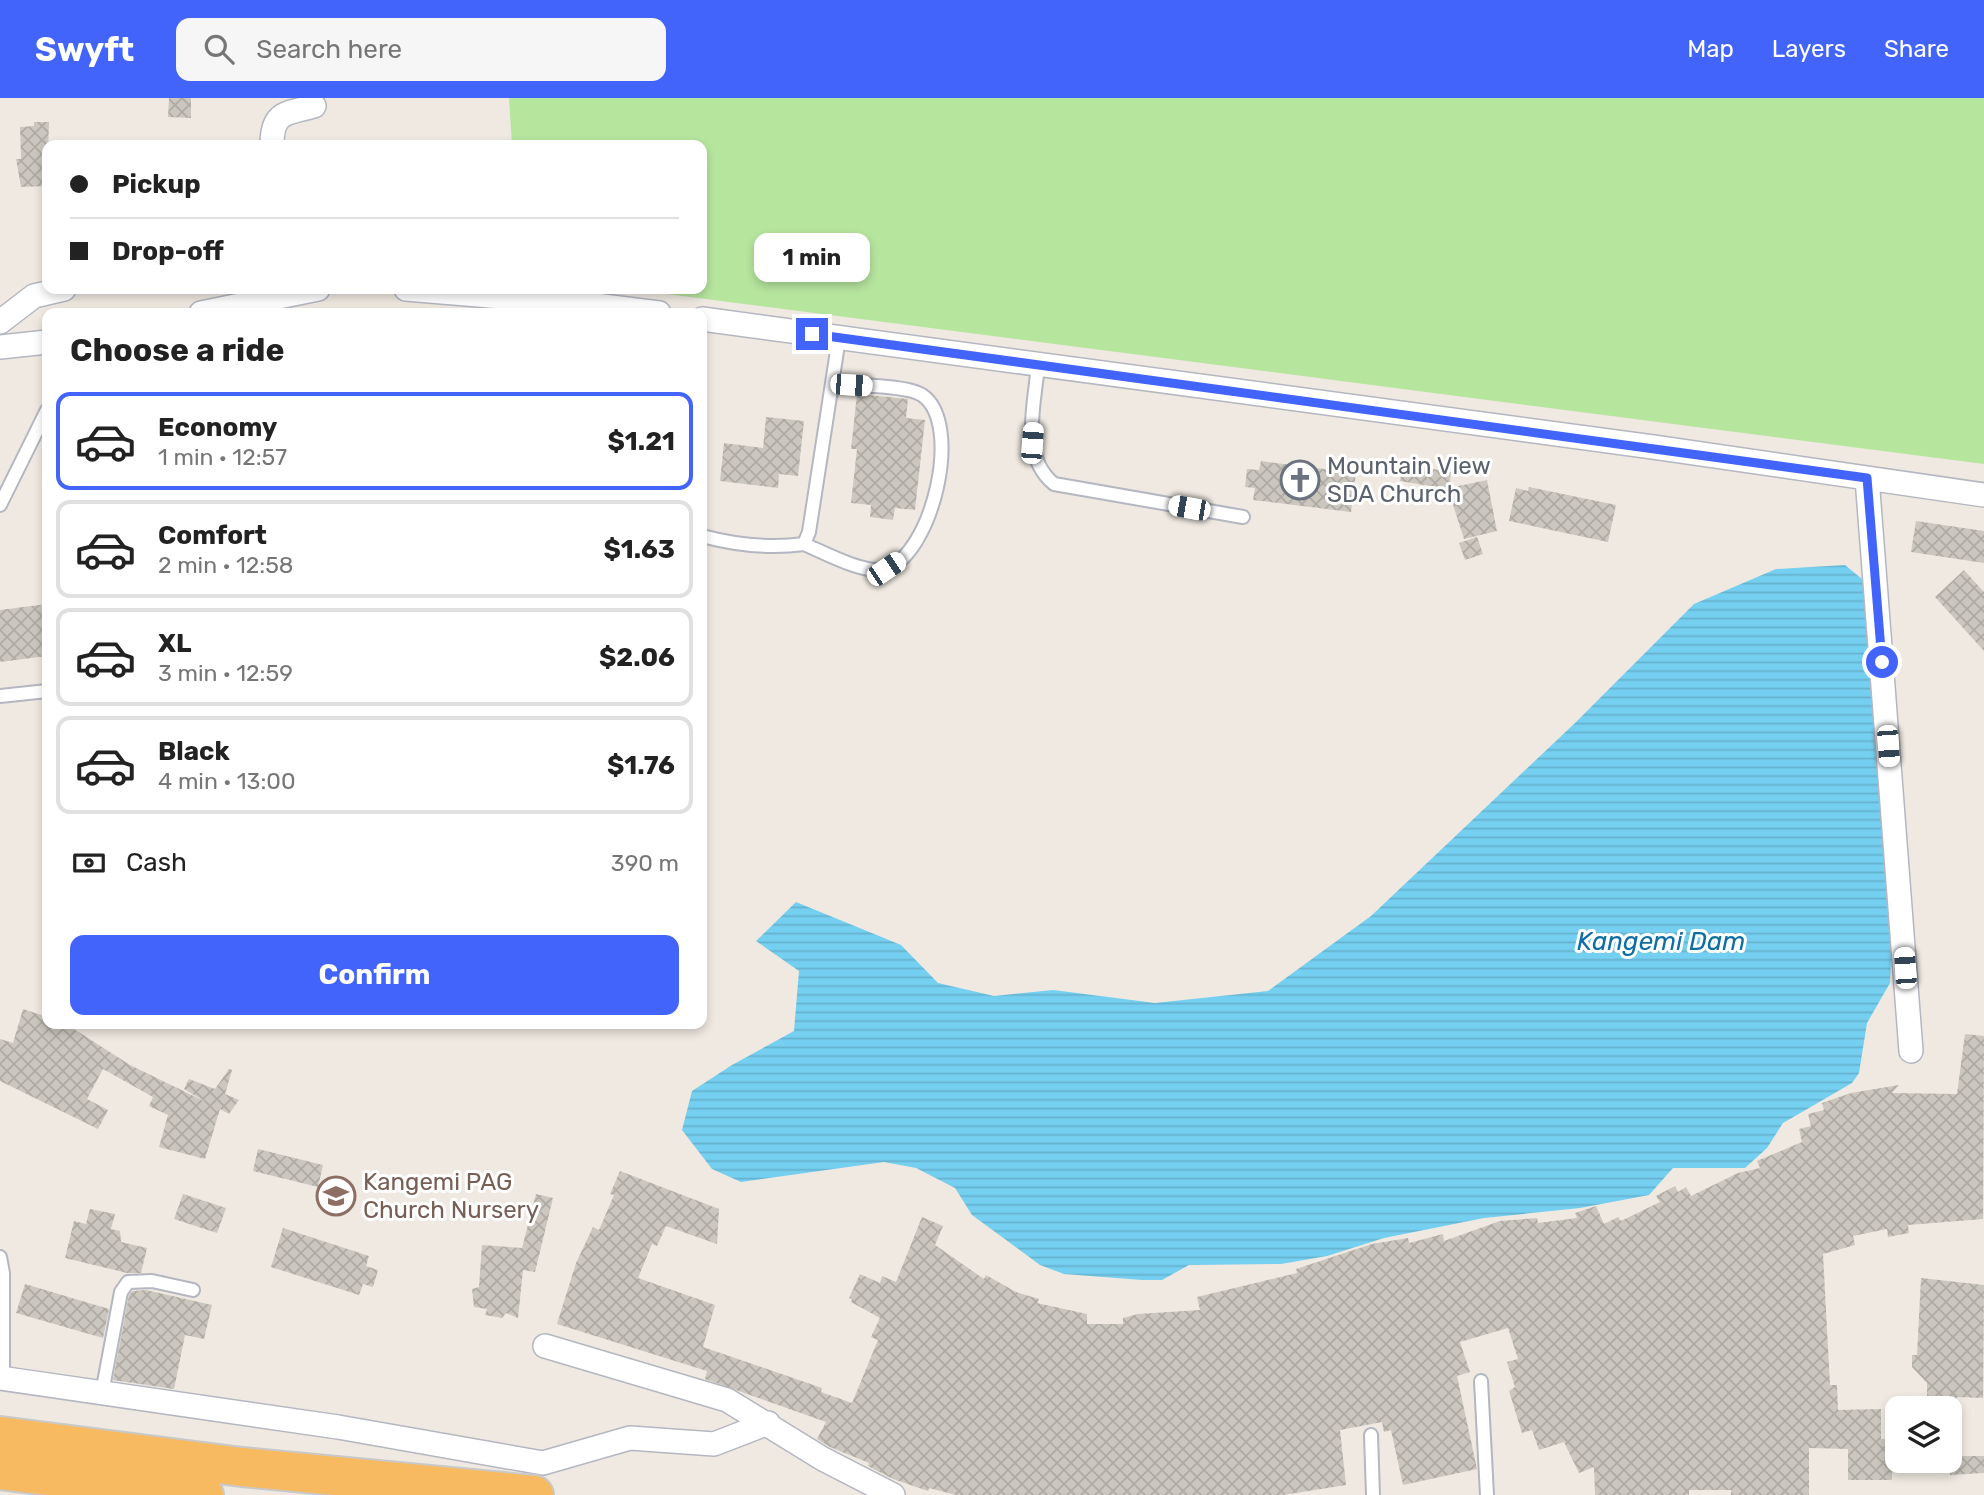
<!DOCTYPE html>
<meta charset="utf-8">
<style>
:root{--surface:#fff;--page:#f6f6f6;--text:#222;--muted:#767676;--line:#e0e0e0;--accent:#4264fb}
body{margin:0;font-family:Rubik,sans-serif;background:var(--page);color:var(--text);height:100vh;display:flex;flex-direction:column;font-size:26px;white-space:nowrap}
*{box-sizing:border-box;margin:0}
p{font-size:23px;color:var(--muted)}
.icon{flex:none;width:38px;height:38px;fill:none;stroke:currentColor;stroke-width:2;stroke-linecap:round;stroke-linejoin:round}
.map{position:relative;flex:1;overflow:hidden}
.details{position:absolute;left:42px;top:210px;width:665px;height:721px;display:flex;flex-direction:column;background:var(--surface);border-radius:14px;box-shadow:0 4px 10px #0003}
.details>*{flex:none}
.hud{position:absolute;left:42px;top:42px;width:665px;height:154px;border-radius:14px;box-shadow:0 4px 10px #0003;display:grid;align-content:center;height:154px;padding:0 28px;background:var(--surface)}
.tools{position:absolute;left:1885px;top:1298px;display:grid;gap:14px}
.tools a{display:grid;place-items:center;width:77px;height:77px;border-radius:14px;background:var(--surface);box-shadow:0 4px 10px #0003;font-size:35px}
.end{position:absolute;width:32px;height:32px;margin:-16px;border:9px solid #4264fb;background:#fff;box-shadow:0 0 0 4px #fff}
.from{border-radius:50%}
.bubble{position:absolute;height:49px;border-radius:14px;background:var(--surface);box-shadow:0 4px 10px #0003;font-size:23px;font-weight:700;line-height:49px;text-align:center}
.car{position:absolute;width:21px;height:42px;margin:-21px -10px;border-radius:9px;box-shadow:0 0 5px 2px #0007;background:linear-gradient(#fff 24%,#345 0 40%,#fff 0 76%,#345 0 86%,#fff 0)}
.hud b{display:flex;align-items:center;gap:24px;height:66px;font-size:26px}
.hud b+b{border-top:2px solid var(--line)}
.hud i{width:18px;height:18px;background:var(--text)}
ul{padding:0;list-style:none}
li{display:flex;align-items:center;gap:21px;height:98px;margin:0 14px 10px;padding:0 14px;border:4px solid var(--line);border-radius:14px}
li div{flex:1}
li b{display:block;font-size:26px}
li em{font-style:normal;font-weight:700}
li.selected{border-color:var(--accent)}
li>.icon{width:63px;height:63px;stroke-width:1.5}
h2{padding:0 28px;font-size:32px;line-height:84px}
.pay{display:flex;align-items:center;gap:18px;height:77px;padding:0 28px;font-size:26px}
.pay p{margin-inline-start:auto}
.primary-button{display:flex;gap:14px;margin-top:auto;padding:14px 28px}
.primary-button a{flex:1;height:80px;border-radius:14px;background:var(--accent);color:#fff;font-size:28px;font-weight:700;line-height:80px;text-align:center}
header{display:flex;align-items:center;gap:42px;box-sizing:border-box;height:98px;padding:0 35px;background:var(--accent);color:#fff}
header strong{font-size:33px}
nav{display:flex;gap:38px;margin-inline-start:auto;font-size:24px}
.search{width:490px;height:63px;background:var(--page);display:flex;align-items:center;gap:18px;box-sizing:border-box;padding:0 24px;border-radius:14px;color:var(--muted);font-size:26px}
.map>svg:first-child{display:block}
</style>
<header>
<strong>Swyft</strong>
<div class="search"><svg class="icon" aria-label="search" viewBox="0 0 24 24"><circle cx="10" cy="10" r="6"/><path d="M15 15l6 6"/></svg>Search here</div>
<nav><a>Map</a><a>Layers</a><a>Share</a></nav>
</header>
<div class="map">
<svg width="1984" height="1397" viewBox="0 0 1984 1397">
<defs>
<pattern id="water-rules" width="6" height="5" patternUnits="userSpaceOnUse" patternTransform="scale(1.75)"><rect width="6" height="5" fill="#75cff0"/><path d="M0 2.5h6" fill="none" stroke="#66b2ce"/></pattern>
<pattern id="building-cross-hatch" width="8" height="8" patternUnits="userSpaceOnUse" patternTransform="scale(1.75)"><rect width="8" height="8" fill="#cbc7bf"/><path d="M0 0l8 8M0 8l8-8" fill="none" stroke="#afaba4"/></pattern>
</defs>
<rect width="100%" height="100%" fill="#efe9e1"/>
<!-- grass -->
<path fill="#b6e59e" d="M509,0h1475v366l-1356,-175h74v-144h-190z"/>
<!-- water -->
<path fill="url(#water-rules)" d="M1845,467l22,18 28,290 -5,110 -23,40 -8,50 -7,10 -69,40 -16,25 -22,20h-72l-24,27 -69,13 -96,10 -100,20 -57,18 -46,8 -92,1 -27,15h-20l-78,-6 -24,-9 -68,-50 -17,-27 -39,-20 -32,-6 -143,20 -29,-13 -30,-39 10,-39 40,-26 62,-34 5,-60 -43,-30 40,-39 105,43 37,38 56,13 59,-6 102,13 113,-12 103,-75 204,-193 119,-119 82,-35z"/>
<!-- building -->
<path fill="url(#building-cross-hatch)" d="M169,0h22v20l-23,-1z
M34,24h15l-2,64 -26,1 -5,-28h5l-1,-32 14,-1z
M857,296l51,5 -2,19 19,2 -10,90 -20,-2 -2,12 -23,-3 1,-12 -20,-2 6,-54h-6z
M766,319l38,4 -6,55 -19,-2 -1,14 -58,-7 4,-38 39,5z
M1261,363l95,12 -5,39 -98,-12 2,-12 -10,-1 2,-18 12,1z
M1403,366l48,8 -2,16 38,-8 10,51 -33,8 -16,-50 -48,-8z
M1529,389l87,18 -8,37 -99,-21 7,-33 12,3z
M1916,423l68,10v32l-73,-11z
M1477,439l6,17 -18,6 -6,-17z
M1964,472l20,22v59l-49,-54z
M47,506v52l-47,6v-52z
M23,911l24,8v7h14l13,5 56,36 76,37 -22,-13 5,-10 26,10 14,-20 3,1 -7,24 14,6 -10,14 -9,-5 -15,50 -46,-12 9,-32 -19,-9 4,-9 -50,-28 -16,30 21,11 -10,19 -98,-48v-42l13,4z
M1965,936l19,2 -1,183 -75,6 1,8 -21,4 -1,-8 -34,7 2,9 -32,9 7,131h7l1,25 43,-1v30h16v29h-5v12h-44v-31l-39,-1v47h-78v-5h-42v5h-94l-1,-28 -15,6 -15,-31 -25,8 -7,-20 -10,3 -13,-42 6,-4 -8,-25 11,-3 -10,-31 -48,14 10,30 -13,4 20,93 -74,16 -12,-55 -7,2 -2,-10 -42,8 6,55 -63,10h-327l-27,-7 -1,3 -35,-12 -25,-13 1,-3 -39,-16 -13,-8 9,-17 -121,-43 2,-8 -150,-47 19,-61 17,-36 6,3 15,-35 -4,-1 10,-23 99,38 -2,35 -51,-18 -9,20 -5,-2 -14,34 77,27 -12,42 119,41 -1,4 31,11 26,-63 -7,-3 9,-19 -29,-16 1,-3 -3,-1 11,-24 20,9 2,-7 14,6 26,-65 21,9 -8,19 49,34 2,-4 30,17 23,7 -2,4 50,11v10h36v-6l15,-4 62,-4 -3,-13 100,-24 -1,-4 76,-25 36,-6 1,5 34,-9 1,7 56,-20 37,-3 1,5 39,-5 -2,-5 21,-7 8,18 14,-7 3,4 39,-19 -4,-6 19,-10 3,6 8,-5 5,9 47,-23 22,-5 -3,-7 45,-19 -3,-13 12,-3 -3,-12 16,-4 -2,-7 29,-10 48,-8 -7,8 65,1z
M258,1051l65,16 -5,22 -65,-16z
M183,1096l43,14 -9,25 -43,-14z
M536,1096l17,4 -18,74 -12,-2 -5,48 -12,-5 -4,5 -17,-3 2,-6 -13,-2 -2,-18 7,-2 3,-42 40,3z
M90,1111l25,5 -4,15 9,2 1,11 26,6 -6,25h-14l-62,-15 9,-37 12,3z
M283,1130l86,28 -3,10 12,4 -5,17 -10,-3 -4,11 -88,-28z
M1921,1180l63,7 -1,113 -26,-1v12h-30v-26l-15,-16v-12h5z
M25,1186l84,25 -6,29 -87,-25z
M146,1192l66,15 -8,34 -19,-4 -11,54 -61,-9 16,-85 4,-4z
M1950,1358h34v17l-34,2v-3l-19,-1v-10h19z"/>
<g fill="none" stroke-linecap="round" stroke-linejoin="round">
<defs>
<path id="service" d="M1038,266c-3,41 -19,91 16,120l189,33
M0,407l47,-95
M702,438c34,9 67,13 102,8l5,-12 30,-194
M804,446c19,8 61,31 81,25 47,-13 79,-146 37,-174 -14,-10 -71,-10 -90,-11
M0,598l47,-5
M0,1159l3,16v105
M1481,1283l6,114
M102,1295l19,-101 7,-10 24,-1 41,9
M1371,1337l2,60"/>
<path id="minor" d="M272,47c0,-34 14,-31 42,-39
M406,191l181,15 72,9
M201,215l117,-24
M702,221l951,128 331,48
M0,224l34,-26 30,-7
M0,249l47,-5
M1867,380l44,573
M545,1248l182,54 96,59 70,36
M0,1280l338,49 205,36 87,-25 84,6 54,-21"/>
<path id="trunk" d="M0,1338l242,31 292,28
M0,1372l204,25"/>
</defs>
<!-- service casing -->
<use href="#service" stroke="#b4b7c1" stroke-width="16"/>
<!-- minor casing -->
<use href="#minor" stroke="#b4b7c1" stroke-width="26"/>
<!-- trunk casing -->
<use href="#trunk" stroke="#c9c9c9" stroke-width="42"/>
<!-- service -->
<use href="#service" stroke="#fff" stroke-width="12"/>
<!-- minor -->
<use href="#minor" stroke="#fff" stroke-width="23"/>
<!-- trunk -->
<use href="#trunk" stroke="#f8ba60" stroke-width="38"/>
</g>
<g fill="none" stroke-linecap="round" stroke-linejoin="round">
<!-- route -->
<path stroke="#4264fb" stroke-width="9" d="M812,236l1055,144 15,184"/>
</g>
<!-- icons -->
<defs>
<symbol id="church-ring" viewBox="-11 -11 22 22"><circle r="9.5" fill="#fff" stroke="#6b7280" stroke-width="1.5"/><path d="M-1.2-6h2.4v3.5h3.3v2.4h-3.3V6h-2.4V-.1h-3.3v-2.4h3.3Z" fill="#6b7280"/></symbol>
<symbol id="school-ring" viewBox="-11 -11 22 22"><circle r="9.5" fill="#fff" stroke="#8d6e63" stroke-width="1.5"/><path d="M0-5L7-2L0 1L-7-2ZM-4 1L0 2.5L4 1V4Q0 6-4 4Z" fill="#8d6e63"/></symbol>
</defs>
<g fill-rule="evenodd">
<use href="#church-ring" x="1278" y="360" width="44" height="44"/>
<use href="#school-ring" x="314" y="1076" width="44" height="44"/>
</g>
<g text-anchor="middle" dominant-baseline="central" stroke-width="6" stroke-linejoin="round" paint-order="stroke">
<!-- worship labels -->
<g font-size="24" fill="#5b616d" stroke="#fff" text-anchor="start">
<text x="1327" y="368">Mountain View<tspan x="1327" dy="28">SDA Church</tspan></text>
</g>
<!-- education labels -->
<g font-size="24" fill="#785e54" stroke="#fff" text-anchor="start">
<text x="363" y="1084">Kangemi PAG<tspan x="363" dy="28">Church Nursery</tspan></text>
</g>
<!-- water labels -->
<g font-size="26" font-style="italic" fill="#0d6fa3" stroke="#fff">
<text x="1661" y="843">Kangemi Dam</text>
</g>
</g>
</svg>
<div class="tools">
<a><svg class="icon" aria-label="layers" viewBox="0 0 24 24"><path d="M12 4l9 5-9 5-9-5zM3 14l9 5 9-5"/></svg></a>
</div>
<i class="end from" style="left:1882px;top:564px"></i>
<i class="end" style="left:812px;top:236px"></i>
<div class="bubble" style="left:754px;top:135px;width:116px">1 min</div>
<i class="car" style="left:851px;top:287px;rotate:94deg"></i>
<i class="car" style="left:1032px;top:345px;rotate:4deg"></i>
<i class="car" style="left:1189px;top:410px;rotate:280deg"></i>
<i class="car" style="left:886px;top:471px;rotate:56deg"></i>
<i class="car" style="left:1888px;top:648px;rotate:176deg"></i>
<i class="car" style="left:1905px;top:870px;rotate:356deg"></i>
<div class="hud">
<b><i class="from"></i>Pickup</b>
<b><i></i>Drop-off</b>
</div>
<section class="details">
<h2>Choose a ride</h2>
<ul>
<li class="selected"><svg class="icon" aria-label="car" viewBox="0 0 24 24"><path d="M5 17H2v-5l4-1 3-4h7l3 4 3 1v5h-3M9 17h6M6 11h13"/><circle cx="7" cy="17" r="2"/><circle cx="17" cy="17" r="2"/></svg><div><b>Economy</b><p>1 min · 12:57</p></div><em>$1.21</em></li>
<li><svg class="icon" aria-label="car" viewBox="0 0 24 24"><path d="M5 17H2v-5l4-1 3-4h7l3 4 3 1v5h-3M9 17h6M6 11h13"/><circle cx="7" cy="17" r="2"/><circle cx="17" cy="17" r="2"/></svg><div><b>Comfort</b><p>2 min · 12:58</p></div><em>$1.63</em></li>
<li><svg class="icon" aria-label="car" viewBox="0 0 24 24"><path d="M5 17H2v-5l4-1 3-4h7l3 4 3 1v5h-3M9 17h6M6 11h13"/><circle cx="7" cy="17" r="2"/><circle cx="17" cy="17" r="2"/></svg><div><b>XL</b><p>3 min · 12:59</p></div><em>$2.06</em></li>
<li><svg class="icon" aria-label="car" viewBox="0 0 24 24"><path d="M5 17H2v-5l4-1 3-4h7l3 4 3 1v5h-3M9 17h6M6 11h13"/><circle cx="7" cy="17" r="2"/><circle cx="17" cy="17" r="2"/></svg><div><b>Black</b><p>4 min · 13:00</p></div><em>$1.76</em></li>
</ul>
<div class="pay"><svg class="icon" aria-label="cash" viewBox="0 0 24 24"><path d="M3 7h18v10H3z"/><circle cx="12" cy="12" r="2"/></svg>Cash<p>390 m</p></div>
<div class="primary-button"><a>Confirm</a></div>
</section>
</div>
